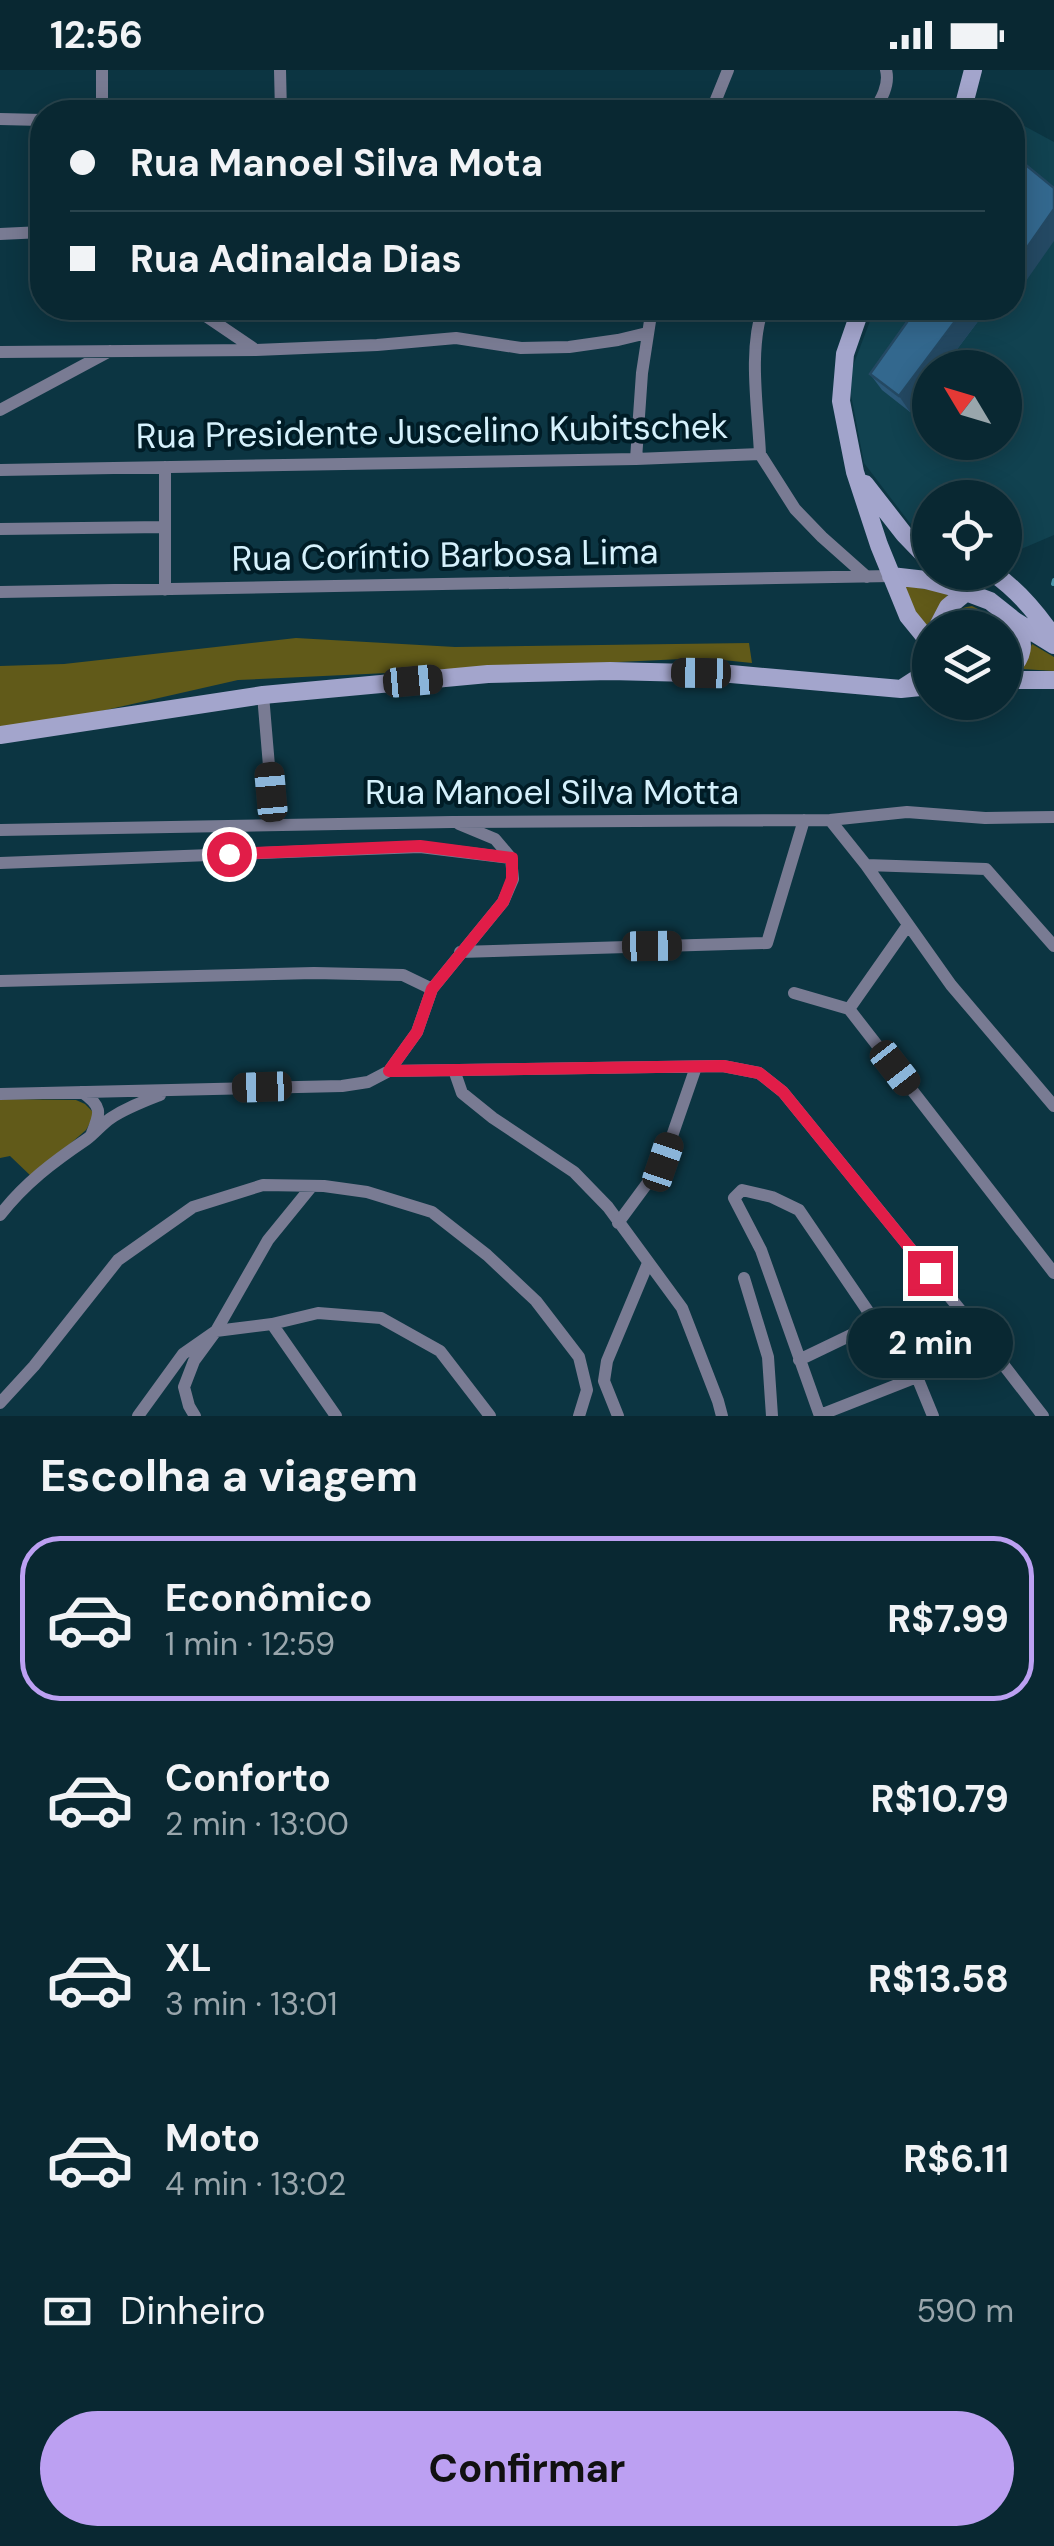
<!DOCTYPE html>
<html lang="pt">
<meta charset="utf-8">
<style>
:root{--surface:#092832;--page:#12303a;--text:#f1f3f6;--muted:#99a6ac;--line:#29444d;--accent:#bca0f2}
body{margin:0;font-family:"DM Sans",sans-serif;background:var(--page);color:var(--text);height:100vh;display:flex;flex-direction:column;font-size:38px;white-space:nowrap}
*{box-sizing:border-box;margin:0}
p{font-size:32px;color:var(--muted)}
.icon{flex:none;width:55px;height:55px;fill:none;stroke:currentColor;stroke-width:2;stroke-linecap:round;stroke-linejoin:round}
.map{position:relative;height:1346px;overflow:hidden}
.panel{display:flex;flex-direction:column;background:var(--surface);flex:1}
.panel>*{flex:none}
.hud{position:absolute;left:30px;top:30px;width:995px;height:220px;border-radius:40px;box-shadow:0 5px 25px #0003,0 0 0 2px var(--line);display:grid;align-content:center;height:220px;padding:0 40px;background:var(--surface)}
.needle{width:65px;rotate:308deg}
.tools{position:absolute;left:912px;top:280px;display:grid;gap:20px}
.tools a{display:grid;place-items:center;width:110px;height:110px;border-radius:50%;background:var(--surface);box-shadow:0 5px 25px #0003,0 0 0 2px var(--line);font-size:50px}
.end{position:absolute;width:45px;height:45px;margin:-22px;border:12px solid #e11d48;background:#fff;box-shadow:0 0 0 5px #fff}
.from{border-radius:50%}
.bubble{position:absolute;height:70px;border-radius:35px;background:var(--surface);box-shadow:0 5px 25px #0003,0 0 0 2px var(--line);font-size:32px;font-weight:700;line-height:70px;text-align:center}
.car{position:absolute;width:30px;height:60px;margin:-30px -15px;border-radius:12px;box-shadow:0 0 8px 2px #0007;background:linear-gradient(#222 24%,#8ab4d8 0 40%,#222 0 76%,#8ab4d8 0 86%,#222 0)}
.hud b{display:flex;align-items:center;gap:35px;height:95px;font-size:38px}
.hud b+b{border-top:2px solid var(--line)}
.hud i{width:25px;height:25px;background:var(--text)}
ul{padding:0;list-style:none}
li{display:flex;align-items:center;gap:30px;height:165px;margin:0 20px 15px;padding:0 20px;border:5px solid transparent;border-radius:40px}
li div{flex:1}
li b{display:block;font-size:38px}
li em{font-style:normal;font-weight:700}
li.selected{border-color:var(--accent)}
li>.icon{width:90px;height:90px;stroke-width:1.5}
h2{padding:0 40px;font-size:45px;line-height:120px}
.pay{display:flex;align-items:center;gap:25px;height:110px;padding:0 40px;font-size:38px}
.pay p{margin-inline-start:auto}
.primary-button{display:flex;gap:20px;margin-top:auto;padding:20px 40px}
.primary-button a{flex:1;height:115px;border-radius:60px;background:var(--accent);color:#111;font-size:40px;font-weight:700;line-height:115px;text-align:center}
.status{display:flex;justify-content:space-between;align-items:center;height:70px;padding:0 50px;background:var(--surface);direction:ltr}
.status svg{height:28px;fill:currentColor}
.map>svg:first-child{display:block}
</style>
<div class="status"><b>12:56</b><svg viewBox="0 0 49 12"><path d="M0 12V9h3v3zM5 12V6h3v6zM10 12V3h3v9zM15 12V0h3v12zM26 1h20v11H26zM47 4h2v5h-2z"/></svg></div>
<div class="map">
<svg width="1054" height="1346" viewBox="0 0 1054 1346">
<rect width="100%" height="100%" fill="#0c3542"/>
<!-- built -->
<path fill="#114250" fill-rule="evenodd" d="M1013,50l41,22v393l-49,21v-58h-75v44l-21,-20 -45,-59 -16,-84 27,-71h137zM930,298h75v74h-75z"/>
<!-- green -->
<path fill="#615a19" d="M901,515l48,8 -23,38 -13,-20z
M972,536l20,10 12,11 -59,1c7,-14 12,-20 27,-22z
M296,568l159,9 294,-4 3,20 -49,-5 -465,22 -198,45 -40,6v-65l64,-2z
M1032,574l22,13v14l-32,-2z
M0,1029l76,1 9,4 10,10 -9,16 -54,47 -22,-21 -10,2z"/>
<g fill="none" stroke-linecap="round" stroke-linejoin="round">
<!-- stream -->
<path stroke="#4691a5" stroke-width="4" d="M1053,514l1,-4"/>
<!-- street -->
<path stroke="#797b93" stroke-width="12" d="M280,0l1,42
M102,42v-42
M711,42l17,-42
M873,42c8,-12 17,-27 13,-42
M0,49l42,1
M0,164l42,-2
M194,238l59,40
M0,282l256,-2 121,-5 79,-7 65,10 48,-1 49,-7 29,-7
M0,340l110,-59
M760,384c-2,-45 -12,-104 3,-146
M636,389l6,-86 10,-65
M0,400l636,-11 124,-5 35,55 27,28 45,40
M0,459l165,-2
M165,520v-123
M0,522l891,-16
M263,625l11,130
M830,750l36,45 85,120 103,121
M0,760l452,-8 378,-2 77,-8 78,6 69,-1
M0,793l420,-16 91,11
M866,795l120,4 68,77
M460,882l307,-9 37,-123
M0,911l314,-8 89,2 29,14
M794,923l55,16 205,264
M849,939l59,-84
M454,1000l8,23 31,25 81,54 34,35 74,101 36,93 4,15
M389,1001l28,-39 15,-43 71,-87 10,-23 -2,-21 -16,-19 -36,-15
M82,1022c20,14 19,20 10,41
M0,1024l342,-8 26,-4 21,-11 334,-5 36,7 24,19 196,241 64,83
M0,1145c25,-32 53,-53 87,-76 8,-6 15,-15 24,-21 15,-10 31,-16 49,-23
M618,1153l45,-61 33,-95
M744,1208l24,79 4,59
M272,1254l64,92
M799,1290l77,-37
M0,1333l34,-37 84,-106 75,-53 70,-22 61,1 43,6 65,20 55,43 49,46 43,56 8,33 -8,26
M820,1345l97,-38 62,-44
M138,1346l45,-62 33,-23 56,-7 46,-11 63,5 59,33 50,65
M195,1346l-6,-10 -5,-19 10,-26 22,-30 52,-91 44,-54
M618,1346l-14,-35 3,-20 41,-98
M820,1346l-59,-166 -27,-52 8,-8 30,7 27,13 77,113 41,54 16,39"/>
<!-- secondary -->
<path stroke="#a3a5cc" stroke-width="18" d="M962,42l11,-42
M861,238l-16,46 -4,47 14,71 24,73 29,71 22,27
M865,414l39,50 26,27
M942,502l16,17 32,12 25,20 39,24
M993,503c25,17 44,40 61,65
M891,506l35,4 27,7
M937,558l11,-21 17,-14
M1005,604c20,-16 21,-31 10,-52
M1005,610h49
M904,617l20,-13 6,-9
M0,665l263,-40 225,-21 122,-3 121,3 170,15 29,-3"/>
</g>
<!-- wall -->
<path fill="#2c597a" d="M988,238l-45,60h-13v17l-20,27 -28,-22 -12,-16z"/>
<!-- shaded-wall -->
<path fill="#244963" d="M1054,139v32l-42,60v-32z
M965,238h23l-45,60h-13v17l-20,27 -11,-16z"/>
<!-- building -->
<path fill="#33688e" stroke="#244963" stroke-width="2.5" d="M1021,91l33,27v21l-42,60v-96z
M917,238h48l-66,88 -29,-22z"/>
<g fill="none" stroke-linecap="round" stroke-linejoin="round">
<!-- route -->
<path stroke="#e11d48" stroke-width="12" d="M229,784l191,-8 92,12v21l-9,23 -71,87 -15,43 -28,39 334,-5 36,7 24,19 147,181"/>
</g>
<g text-anchor="middle" dominant-baseline="central" stroke-width="8" stroke-linejoin="round" paint-order="stroke">
<!-- street labels -->
<g font-size="35" fill="#d5f1fc" stroke="#001c26">
<text transform="translate(432 361) rotate(-1)">Rua Presidente Juscelino Kubitschek</text>
<text transform="translate(445 485) rotate(-1)">Rua Coríntio Barbosa Lima</text>
<text x="552" y="722">Rua Manoel Silva Motta</text>
</g>
</g>
</svg>
<div class="tools">
<a><svg class="needle" viewBox="-14 -14 28 28"><path d="M0-13l5 13h-10z" fill="#e53935"/><path d="M0 13l5-13h-10z" fill="#99a6ac"/></svg></a>
<a><svg class="icon" aria-label="locate" viewBox="0 0 24 24"><circle cx="12" cy="12" r="6"/><path d="M12 2v4M12 18v4M2 12h4M18 12h4"/></svg></a>
<a><svg class="icon" aria-label="layers" viewBox="0 0 24 24"><path d="M12 4l9 5-9 5-9-5zM3 14l9 5 9-5"/></svg></a>
</div>
<i class="end from" style="left:229px;top:784px"></i>
<i class="end" style="left:930px;top:1203px"></i>
<div class="bubble" style="left:848px;top:1238px;width:165px">2 min</div>
<i class="car" style="left:701px;top:603px;rotate:271deg"></i>
<i class="car" style="left:413px;top:611px;rotate:85deg"></i>
<i class="car" style="left:271px;top:722px;rotate:355deg"></i>
<i class="car" style="left:652px;top:876px;rotate:89deg"></i>
<i class="car" style="left:895px;top:998px;rotate:142deg"></i>
<i class="car" style="left:262px;top:1017px;rotate:268deg"></i>
<i class="car" style="left:663px;top:1092px;rotate:19deg"></i>
<div class="hud">
<b><i class="from"></i>Rua Manoel Silva Mota</b>
<b><i></i>Rua Adinalda Dias</b>
</div>
</div>
<section class="panel">
<h2>Escolha a viagem</h2>
<ul>
<li class="selected"><svg class="icon" aria-label="car" viewBox="0 0 24 24"><path d="M5 17H2v-5l4-1 3-4h7l3 4 3 1v5h-3M9 17h6M6 11h13"/><circle cx="7" cy="17" r="2"/><circle cx="17" cy="17" r="2"/></svg><div><b>Econômico</b><p>1 min · 12:59</p></div><em>R$7.99</em></li>
<li><svg class="icon" aria-label="car" viewBox="0 0 24 24"><path d="M5 17H2v-5l4-1 3-4h7l3 4 3 1v5h-3M9 17h6M6 11h13"/><circle cx="7" cy="17" r="2"/><circle cx="17" cy="17" r="2"/></svg><div><b>Conforto</b><p>2 min · 13:00</p></div><em>R$10.79</em></li>
<li><svg class="icon" aria-label="car" viewBox="0 0 24 24"><path d="M5 17H2v-5l4-1 3-4h7l3 4 3 1v5h-3M9 17h6M6 11h13"/><circle cx="7" cy="17" r="2"/><circle cx="17" cy="17" r="2"/></svg><div><b>XL</b><p>3 min · 13:01</p></div><em>R$13.58</em></li>
<li><svg class="icon" aria-label="car" viewBox="0 0 24 24"><path d="M5 17H2v-5l4-1 3-4h7l3 4 3 1v5h-3M9 17h6M6 11h13"/><circle cx="7" cy="17" r="2"/><circle cx="17" cy="17" r="2"/></svg><div><b>Moto</b><p>4 min · 13:02</p></div><em>R$6.11</em></li>
</ul>
<div class="pay"><svg class="icon" aria-label="cash" viewBox="0 0 24 24"><path d="M3 7h18v10H3z"/><circle cx="12" cy="12" r="2"/></svg>Dinheiro<p>590 m</p></div>
<div class="primary-button"><a>Confirmar</a></div>
</section>
